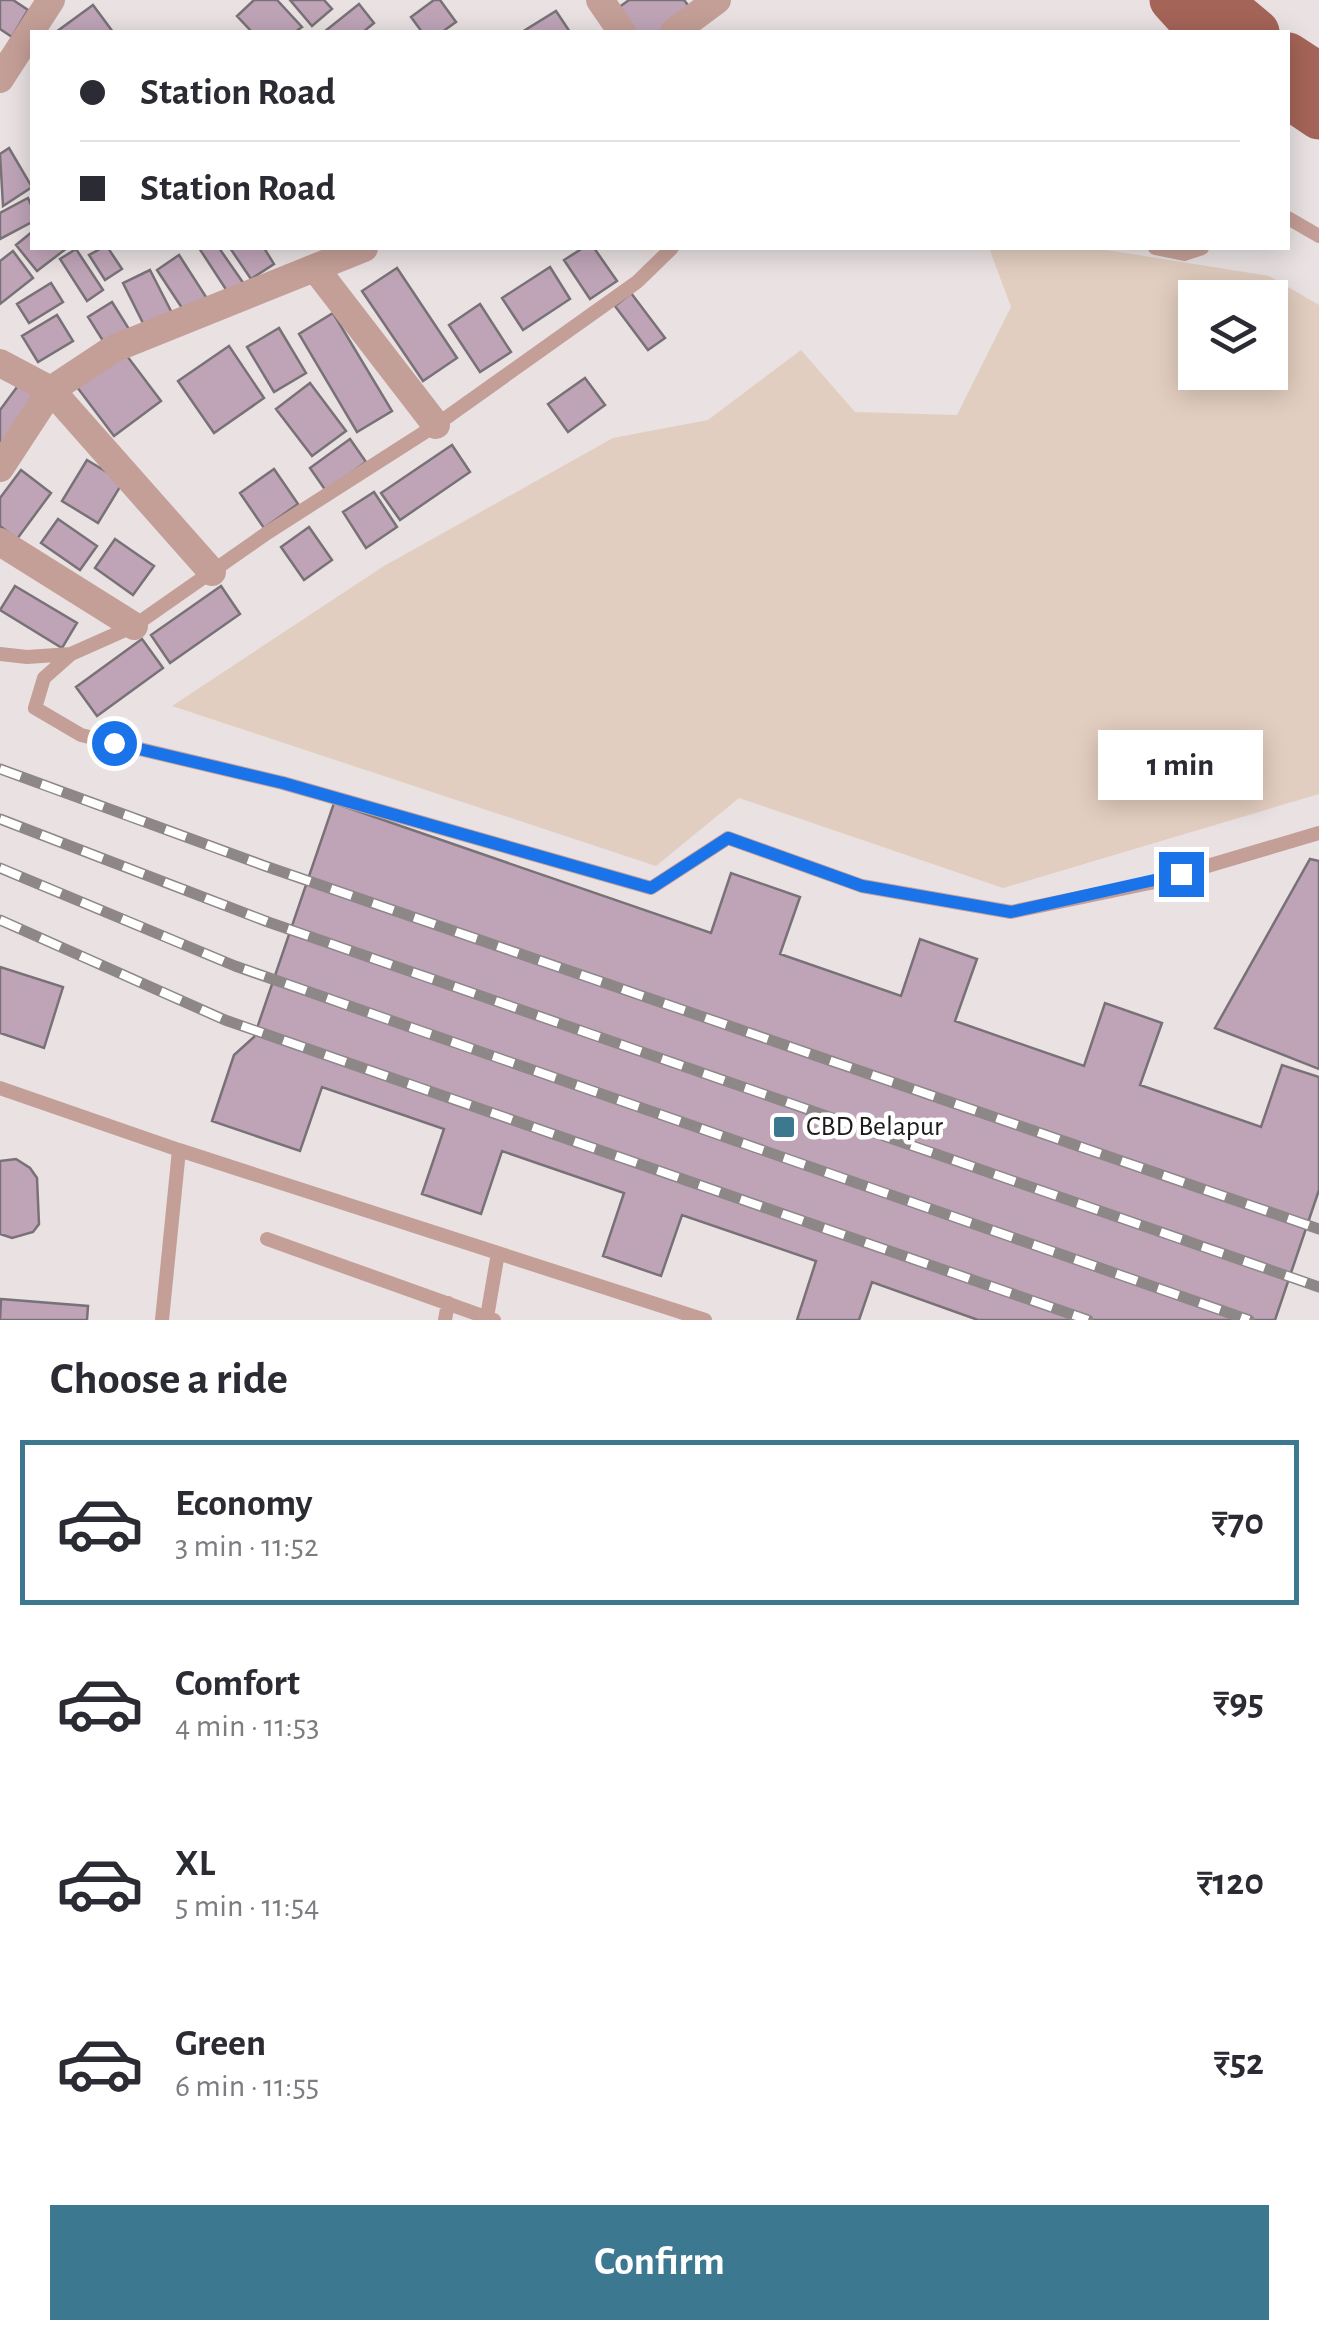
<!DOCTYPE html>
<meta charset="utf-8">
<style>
:root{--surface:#fff;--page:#f7f7f7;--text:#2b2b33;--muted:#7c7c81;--line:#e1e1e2;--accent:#3c788f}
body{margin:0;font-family:"Alegreya Sans",sans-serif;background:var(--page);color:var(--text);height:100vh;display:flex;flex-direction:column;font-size:38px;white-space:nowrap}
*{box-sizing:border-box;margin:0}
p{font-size:32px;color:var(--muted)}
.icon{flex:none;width:55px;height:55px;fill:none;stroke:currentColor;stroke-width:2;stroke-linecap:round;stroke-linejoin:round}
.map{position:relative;height:1320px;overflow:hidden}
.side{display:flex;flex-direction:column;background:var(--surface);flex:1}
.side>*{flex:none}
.top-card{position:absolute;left:30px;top:30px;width:1260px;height:220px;border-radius:0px;box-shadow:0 5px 25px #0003;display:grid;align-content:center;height:220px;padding:0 50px;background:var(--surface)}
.fabs{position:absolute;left:1178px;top:280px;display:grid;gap:20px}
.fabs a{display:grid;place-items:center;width:110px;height:110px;border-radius:0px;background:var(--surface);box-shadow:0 5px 25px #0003;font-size:50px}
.end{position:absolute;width:45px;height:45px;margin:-22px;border:12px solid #1a73e8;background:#fff;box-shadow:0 0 0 5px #fff}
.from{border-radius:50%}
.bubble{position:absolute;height:70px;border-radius:0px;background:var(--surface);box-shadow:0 5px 25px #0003;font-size:32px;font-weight:700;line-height:70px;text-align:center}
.top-card b{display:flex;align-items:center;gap:35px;height:95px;font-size:38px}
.top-card b+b{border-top:2px solid var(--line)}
.top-card i{width:25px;height:25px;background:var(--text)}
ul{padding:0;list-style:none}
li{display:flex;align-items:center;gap:30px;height:165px;margin:0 20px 15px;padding:0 30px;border:5px solid transparent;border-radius:0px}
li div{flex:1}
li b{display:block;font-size:38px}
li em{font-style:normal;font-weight:700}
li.active{border-color:var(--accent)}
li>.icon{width:90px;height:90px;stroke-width:1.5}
h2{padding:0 50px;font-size:45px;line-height:120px}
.cta{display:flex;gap:20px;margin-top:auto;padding:20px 50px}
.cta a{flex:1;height:115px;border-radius:0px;background:var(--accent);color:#fff;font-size:40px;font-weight:700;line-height:115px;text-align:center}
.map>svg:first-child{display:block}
</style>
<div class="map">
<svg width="1319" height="1320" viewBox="0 0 1319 1320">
<rect width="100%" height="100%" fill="#e9e1e2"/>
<!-- green -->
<path fill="#e2cec0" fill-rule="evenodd" d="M989,248h105l175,28 50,29v489l-316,94 -264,-90 -83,68 -484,-160 212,-140 229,-128 95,-18 93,-70 54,62 102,3 54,-108zM1195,298h75v74h-75z"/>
<!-- building -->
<path fill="#bfa4b8" stroke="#787277" stroke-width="2.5" d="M0,0h13l15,10 -16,27 -12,-8z
M254,0h23l25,27 -7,5h-43l-15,-16z
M290,0h34l8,9 -20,17z
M434,0h6l16,22 -14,10h-20l-11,-15z
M629,0h55l7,9 -32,23h-34l-14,-19z
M359,4l15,19 -11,9h-39z
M93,5l20,27h-57z
M556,11l14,21h-48z
M9,148l23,39 -29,19 -3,-52z
M28,198l4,9v15l-32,17v-26z
M32,232v16h35l-30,23 -21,-26z
M102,248h6l14,21 -17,11 -16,-25z
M199,248h20l25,36 -15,10z
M230,248h34l10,16 -23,15z
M583,248h11l23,33 -27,18 -26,-39z
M76,249l27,41 -16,11 -27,-42z
M13,251l20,27 -33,26v-43z
M179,255l29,45 -22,14 -29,-44z
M550,267l20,32 -47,31 -21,-32z
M397,268l60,90 -34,23 -61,-90z
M150,270l23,45 -27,14 -23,-46z
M51,283l12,19 -34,21 -12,-19z
M631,293l34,45 -17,12 -33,-44z
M112,302l17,27 -24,15 -17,-27z
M480,304l31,48 -31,20 -31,-47z
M333,313l59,98 -35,21 -58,-98z
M57,315l16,26 -35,21 -16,-26z
M279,328l27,45 -32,19 -27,-45z
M229,346l35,52 -50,35 -36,-52z
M124,352l37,49 -47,35 -37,-49z
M585,378l20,27 -37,27 -20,-28z
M20,383l20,15 -35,48 -5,-3v-33z
M310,383l36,48 -34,25 -36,-47z
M350,439l16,23 -40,29 -16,-23z
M452,445l18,27 -70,48 -19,-27z
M87,460l36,22 -25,41 -36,-22z
M274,469l24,35 -34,24 -24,-35z
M21,470l30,23 -34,46 -17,-13v-28z
M374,492l23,35 -31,21 -23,-36z
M58,519l39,27 -17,24 -39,-27z
M309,527l23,33 -28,20 -23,-33z
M115,539l39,27 -21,29 -38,-27z
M15,586l62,37 -15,25 -62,-38z
M221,586l19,28 -70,49 -19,-28z
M142,639l21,29 -66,48 -21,-29z
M334,803l377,130 20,-60 69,24 -20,57 121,42 19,-57 57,20 -22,62 129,45 21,-63 57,20 -22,62 121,42 21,-62 37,12v113l-44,130h-297l-106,-38 -13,38h-62l19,-59 -134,-46 -21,61 -58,-20 21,-63 -122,-42 -21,63 -59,-20 22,-65 -122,-42 -22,64 -88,-30 22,-66 20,-18z
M1310,859l9,2v208l-104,-41z
M0,967l63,20 -19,61 -44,-15z
M16,1159l14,9 7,10 2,46 -6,8 -21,6 -12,-4v-73z
M1,1299l87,7 -1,14h-87z"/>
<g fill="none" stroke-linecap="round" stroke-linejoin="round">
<!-- lane -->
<path stroke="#c49f97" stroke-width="14" d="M1288,218l31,18
M1155,248l29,6 18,-6
M0,654l27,3 44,-3 63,-28 133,-93 169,-108 201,-143 35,-34
M71,654l-27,24 -9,30 46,27 202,48 368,105 77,-50 134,48 149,26 139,-29 169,-50
M0,1088l179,62
M267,1239l227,81
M487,1317l11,-64
M162,1320l17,-170 526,170
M445,1320l3,-17"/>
<!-- street -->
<path stroke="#c49f97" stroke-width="28" d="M600,0l22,32
M674,32l43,-32
M0,79l51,-79
M315,268l121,157
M0,363l51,27 62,-41 251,-101
M0,468l51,-78 161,182
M0,542l134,84"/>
<!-- primary -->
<path stroke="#a56458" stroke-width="45" d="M1172,0l29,32
M1219,0l38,32
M1288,55l31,20
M1288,96l31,21"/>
<defs>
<path id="rail" d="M0,769l265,97 1054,363
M0,819l268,103 1051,365
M0,868l235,98 1014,354
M0,920l225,100 863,300"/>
</defs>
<!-- rail casing -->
<use href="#rail" stroke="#8d8788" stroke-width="11"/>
<!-- rail -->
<use href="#rail" stroke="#fff" stroke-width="8" stroke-dasharray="22" stroke-linecap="butt"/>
</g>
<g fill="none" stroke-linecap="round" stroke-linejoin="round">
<!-- route -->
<path stroke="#1a73e8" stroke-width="12" d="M114,743l169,40 368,105 77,-50 134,48 149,26 170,-38"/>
</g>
<!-- markers -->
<rect fill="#3c788f" stroke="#fff" stroke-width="4" x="772" y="1115" width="24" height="24" rx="5"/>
<g text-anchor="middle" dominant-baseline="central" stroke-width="9" stroke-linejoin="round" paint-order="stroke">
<!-- poi labels -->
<g font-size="28" fill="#1d1a1a" stroke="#fff" text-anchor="start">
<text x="806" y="1127">CBD Belapur</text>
</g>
</g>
</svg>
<div class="fabs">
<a><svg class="icon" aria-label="layers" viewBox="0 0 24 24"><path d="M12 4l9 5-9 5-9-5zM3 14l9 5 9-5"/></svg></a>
</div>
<i class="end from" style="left:114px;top:743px"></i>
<i class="end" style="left:1181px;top:874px"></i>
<div class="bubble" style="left:1098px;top:730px;width:165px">1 min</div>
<div class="top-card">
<b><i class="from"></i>Station Road</b>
<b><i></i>Station Road</b>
</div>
</div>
<section class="side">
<h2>Choose a ride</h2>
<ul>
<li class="active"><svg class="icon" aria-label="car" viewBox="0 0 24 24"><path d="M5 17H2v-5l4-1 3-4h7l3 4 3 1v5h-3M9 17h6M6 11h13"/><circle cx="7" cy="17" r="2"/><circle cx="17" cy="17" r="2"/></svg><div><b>Economy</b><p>3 min · 11:52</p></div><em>₹70</em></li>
<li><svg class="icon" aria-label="car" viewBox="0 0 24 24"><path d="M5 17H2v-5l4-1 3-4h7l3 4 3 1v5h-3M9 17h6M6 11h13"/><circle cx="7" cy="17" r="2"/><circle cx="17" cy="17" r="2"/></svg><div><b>Comfort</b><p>4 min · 11:53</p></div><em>₹95</em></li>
<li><svg class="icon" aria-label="car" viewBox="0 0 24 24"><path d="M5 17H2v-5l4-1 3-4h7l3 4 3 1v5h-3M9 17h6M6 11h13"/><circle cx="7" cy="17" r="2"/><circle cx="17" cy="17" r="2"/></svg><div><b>XL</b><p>5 min · 11:54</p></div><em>₹120</em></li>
<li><svg class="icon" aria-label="car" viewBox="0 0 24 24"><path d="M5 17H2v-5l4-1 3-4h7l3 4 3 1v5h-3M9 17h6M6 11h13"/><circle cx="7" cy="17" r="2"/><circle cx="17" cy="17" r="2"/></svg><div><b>Green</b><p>6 min · 11:55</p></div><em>₹52</em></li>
</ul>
<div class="cta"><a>Confirm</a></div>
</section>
